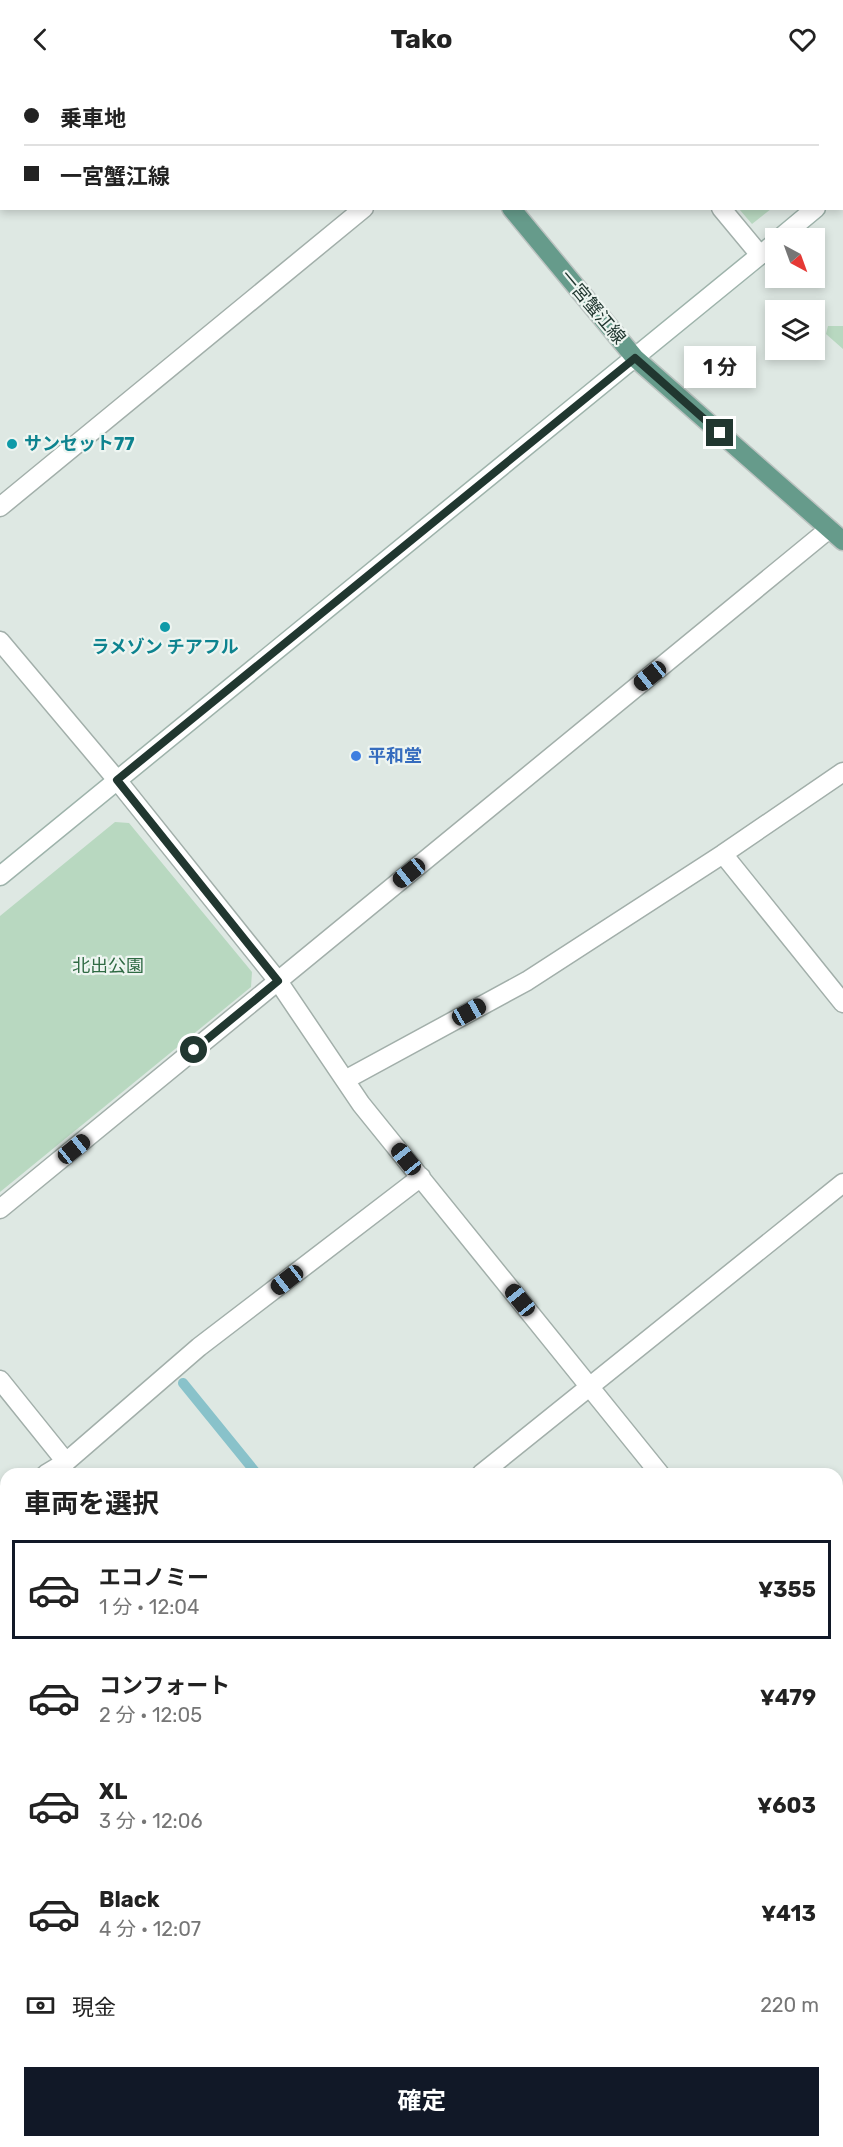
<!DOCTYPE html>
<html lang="ja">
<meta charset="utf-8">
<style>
:root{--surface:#fff;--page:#f2f2f2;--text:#222;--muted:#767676;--line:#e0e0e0;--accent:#111827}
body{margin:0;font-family:Rubik,"Noto Sans JP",sans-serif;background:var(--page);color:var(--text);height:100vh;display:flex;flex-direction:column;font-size:22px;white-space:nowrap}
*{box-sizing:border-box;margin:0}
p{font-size:20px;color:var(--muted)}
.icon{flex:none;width:33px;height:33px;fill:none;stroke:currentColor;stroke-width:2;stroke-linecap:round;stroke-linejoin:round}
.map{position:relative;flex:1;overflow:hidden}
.side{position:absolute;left:0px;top:1390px;width:843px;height:680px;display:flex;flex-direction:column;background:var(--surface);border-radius:18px 18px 0 0;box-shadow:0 3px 9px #0003}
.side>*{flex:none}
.banner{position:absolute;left:0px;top:0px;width:843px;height:132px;box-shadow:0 3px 9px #0003;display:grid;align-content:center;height:132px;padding:0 24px;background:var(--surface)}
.needle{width:39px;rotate:139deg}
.buttons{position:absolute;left:765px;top:150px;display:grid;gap:12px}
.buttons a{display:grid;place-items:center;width:60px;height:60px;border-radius:0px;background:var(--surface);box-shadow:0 3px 9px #0003;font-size:30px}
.end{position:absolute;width:27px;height:27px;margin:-14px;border:8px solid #213730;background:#fff;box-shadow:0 0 0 3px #fff}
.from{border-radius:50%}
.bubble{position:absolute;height:42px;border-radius:0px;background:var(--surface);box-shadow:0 3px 9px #0003;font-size:20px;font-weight:700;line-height:42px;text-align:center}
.car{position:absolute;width:18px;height:36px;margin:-18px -9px;border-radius:8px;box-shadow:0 0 4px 2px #0007;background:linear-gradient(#222 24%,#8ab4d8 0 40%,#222 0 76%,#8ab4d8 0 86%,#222 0)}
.banner b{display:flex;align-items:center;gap:21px;height:57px;font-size:22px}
.banner b+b{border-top:2px solid var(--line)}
.banner i{width:15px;height:15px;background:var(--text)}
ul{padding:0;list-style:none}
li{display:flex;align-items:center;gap:18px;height:99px;margin:0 12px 9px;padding:0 12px;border:3px solid transparent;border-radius:0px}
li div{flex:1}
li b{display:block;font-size:22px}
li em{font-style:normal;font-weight:700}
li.selected{border-color:var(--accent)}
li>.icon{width:54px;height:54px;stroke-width:1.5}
h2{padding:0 24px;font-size:27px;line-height:72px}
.pay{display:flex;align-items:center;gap:15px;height:66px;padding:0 24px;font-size:22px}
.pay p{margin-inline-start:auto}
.cta{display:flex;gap:12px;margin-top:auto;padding:12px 24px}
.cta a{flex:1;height:69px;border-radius:0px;background:var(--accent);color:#fff;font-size:24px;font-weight:700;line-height:69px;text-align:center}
header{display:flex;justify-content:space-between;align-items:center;height:78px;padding:0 24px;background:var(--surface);font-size:27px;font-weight:700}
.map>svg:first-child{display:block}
</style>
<header><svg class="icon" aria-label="back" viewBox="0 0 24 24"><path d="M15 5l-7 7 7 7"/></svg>Tako<svg class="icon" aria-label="heart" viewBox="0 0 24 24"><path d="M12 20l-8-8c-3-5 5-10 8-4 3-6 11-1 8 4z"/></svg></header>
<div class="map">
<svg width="843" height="2069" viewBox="0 0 843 2069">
<rect width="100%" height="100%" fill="#dee8e3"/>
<!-- green -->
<path fill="#b8d8c0" d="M627,0h216v72l-1,1v-71z
M739,131h32l-19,15z
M828,248h15v23l-17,-15z
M115,744l14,1 123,149 -1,15 -251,205v-276z"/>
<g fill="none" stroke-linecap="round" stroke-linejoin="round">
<!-- stream -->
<path stroke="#89c2ca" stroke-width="10" d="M183,1305l74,91
M837,1490l6,-5
M795,2064l4,5
M115,2069l6,-5"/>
<defs>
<path id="street" d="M610,0l2,2
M82,2l2,-2
M0,70l2,-1
M721,130l39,47
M0,429l364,-299
M0,563l117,139 161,201 83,123 299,370
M723,776l120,149
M345,1002l182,-99 196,-127 120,-82
M0,1131l829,-680
M0,1302l66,82
M46,1396l20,-12 133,-115 222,-170
M481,1396l362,-291
M0,1425l6,-4
M0,1455l6,8
M837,1616l6,8
M0,1784l6,-5
M837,1803l6,-5
M487,2064l4,5
M508,2069l7,-5"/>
<path id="secondary" d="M842,110l1,-2
M780,160l36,-30
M0,798l776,-634"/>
<path id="primary" d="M402,0l2,2
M511,130l124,150 208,183"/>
</defs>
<!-- street casing -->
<use href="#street" stroke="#a2afaa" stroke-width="21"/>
<!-- secondary casing -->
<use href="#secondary" stroke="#9eb3ab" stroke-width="21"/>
<!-- primary casing -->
<use href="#primary" stroke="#bcc3c1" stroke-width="21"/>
<!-- street -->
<use href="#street" stroke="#fff" stroke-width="18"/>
<!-- secondary -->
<use href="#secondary" stroke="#fff" stroke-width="18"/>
<!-- primary -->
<use href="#primary" stroke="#669b8b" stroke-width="18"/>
</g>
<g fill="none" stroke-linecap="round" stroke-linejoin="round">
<!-- route -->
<path stroke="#213730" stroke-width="8" d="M194,972l84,-69 -161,-201 518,-422 85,75"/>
</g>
<!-- markers -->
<g fill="#0f9aa8" stroke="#eef5f1" stroke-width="2">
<circle cx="12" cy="366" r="6"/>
<circle cx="165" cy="549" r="6"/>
</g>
<circle fill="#3f7fe0" stroke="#eef5f1" stroke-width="2" cx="356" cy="678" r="6"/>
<g text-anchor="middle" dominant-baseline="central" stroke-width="4.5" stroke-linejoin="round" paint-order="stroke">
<!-- street labels -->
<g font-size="18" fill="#213730" stroke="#eef5f1">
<text transform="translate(593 229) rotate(50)">一宮蟹江線</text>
</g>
<!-- culture labels -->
<g font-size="18" font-weight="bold" fill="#0d838f" stroke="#eef5f1" text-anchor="start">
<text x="24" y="366">サンセット77</text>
<text x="165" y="569" text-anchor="middle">ラメゾン チアフル</text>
</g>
<!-- shop labels -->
<g font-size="18" font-weight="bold" fill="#366cbe" stroke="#eef5f1" text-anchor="start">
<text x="368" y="678">平和堂</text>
</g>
<!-- park labels -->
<g font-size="18" fill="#2f6a43" stroke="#eef5f1">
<text x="108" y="888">北出公園</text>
</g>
</g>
</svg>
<div class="buttons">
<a><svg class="needle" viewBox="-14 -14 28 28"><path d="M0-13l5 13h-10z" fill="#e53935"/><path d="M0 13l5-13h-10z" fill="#767676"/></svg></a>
<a><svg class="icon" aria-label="layers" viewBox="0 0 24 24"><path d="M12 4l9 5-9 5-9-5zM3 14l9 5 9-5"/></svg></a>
</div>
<i class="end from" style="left:194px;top:972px"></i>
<i class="end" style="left:720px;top:355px"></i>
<div class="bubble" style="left:684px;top:268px;width:72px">1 分</div>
<i class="car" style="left:650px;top:598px;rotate:231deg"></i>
<i class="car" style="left:409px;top:795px;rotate:231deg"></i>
<i class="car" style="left:469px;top:934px;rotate:61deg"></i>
<i class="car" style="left:74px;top:1071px;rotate:51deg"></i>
<i class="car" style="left:406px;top:1081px;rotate:321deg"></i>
<i class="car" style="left:287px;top:1202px;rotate:232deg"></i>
<i class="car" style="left:520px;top:1222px;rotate:321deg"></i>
<div class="banner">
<b><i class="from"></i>乗車地</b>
<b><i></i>一宮蟹江線</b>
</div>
<section class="side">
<h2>車両を選択</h2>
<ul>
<li class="selected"><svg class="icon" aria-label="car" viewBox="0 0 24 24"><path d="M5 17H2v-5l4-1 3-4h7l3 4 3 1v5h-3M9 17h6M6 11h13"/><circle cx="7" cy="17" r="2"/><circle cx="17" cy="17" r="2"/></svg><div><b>エコノミー</b><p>1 分 · 12:04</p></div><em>¥355</em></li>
<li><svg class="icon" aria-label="car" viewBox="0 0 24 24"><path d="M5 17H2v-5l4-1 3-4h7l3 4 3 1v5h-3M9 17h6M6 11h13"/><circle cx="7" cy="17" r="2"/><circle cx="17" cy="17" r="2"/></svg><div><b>コンフォート</b><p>2 分 · 12:05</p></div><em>¥479</em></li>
<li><svg class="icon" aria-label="car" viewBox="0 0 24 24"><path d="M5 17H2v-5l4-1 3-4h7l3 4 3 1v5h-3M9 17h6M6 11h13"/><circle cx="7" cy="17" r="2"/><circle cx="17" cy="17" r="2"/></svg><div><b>XL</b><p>3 分 · 12:06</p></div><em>¥603</em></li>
<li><svg class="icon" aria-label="car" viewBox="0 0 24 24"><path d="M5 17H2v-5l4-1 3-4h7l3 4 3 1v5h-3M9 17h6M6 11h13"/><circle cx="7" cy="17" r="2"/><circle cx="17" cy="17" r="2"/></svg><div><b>Black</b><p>4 分 · 12:07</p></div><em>¥413</em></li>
</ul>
<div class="pay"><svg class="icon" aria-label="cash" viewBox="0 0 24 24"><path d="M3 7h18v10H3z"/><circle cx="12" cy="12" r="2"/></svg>現金<p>220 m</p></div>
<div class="cta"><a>確定</a></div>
</section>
</div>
